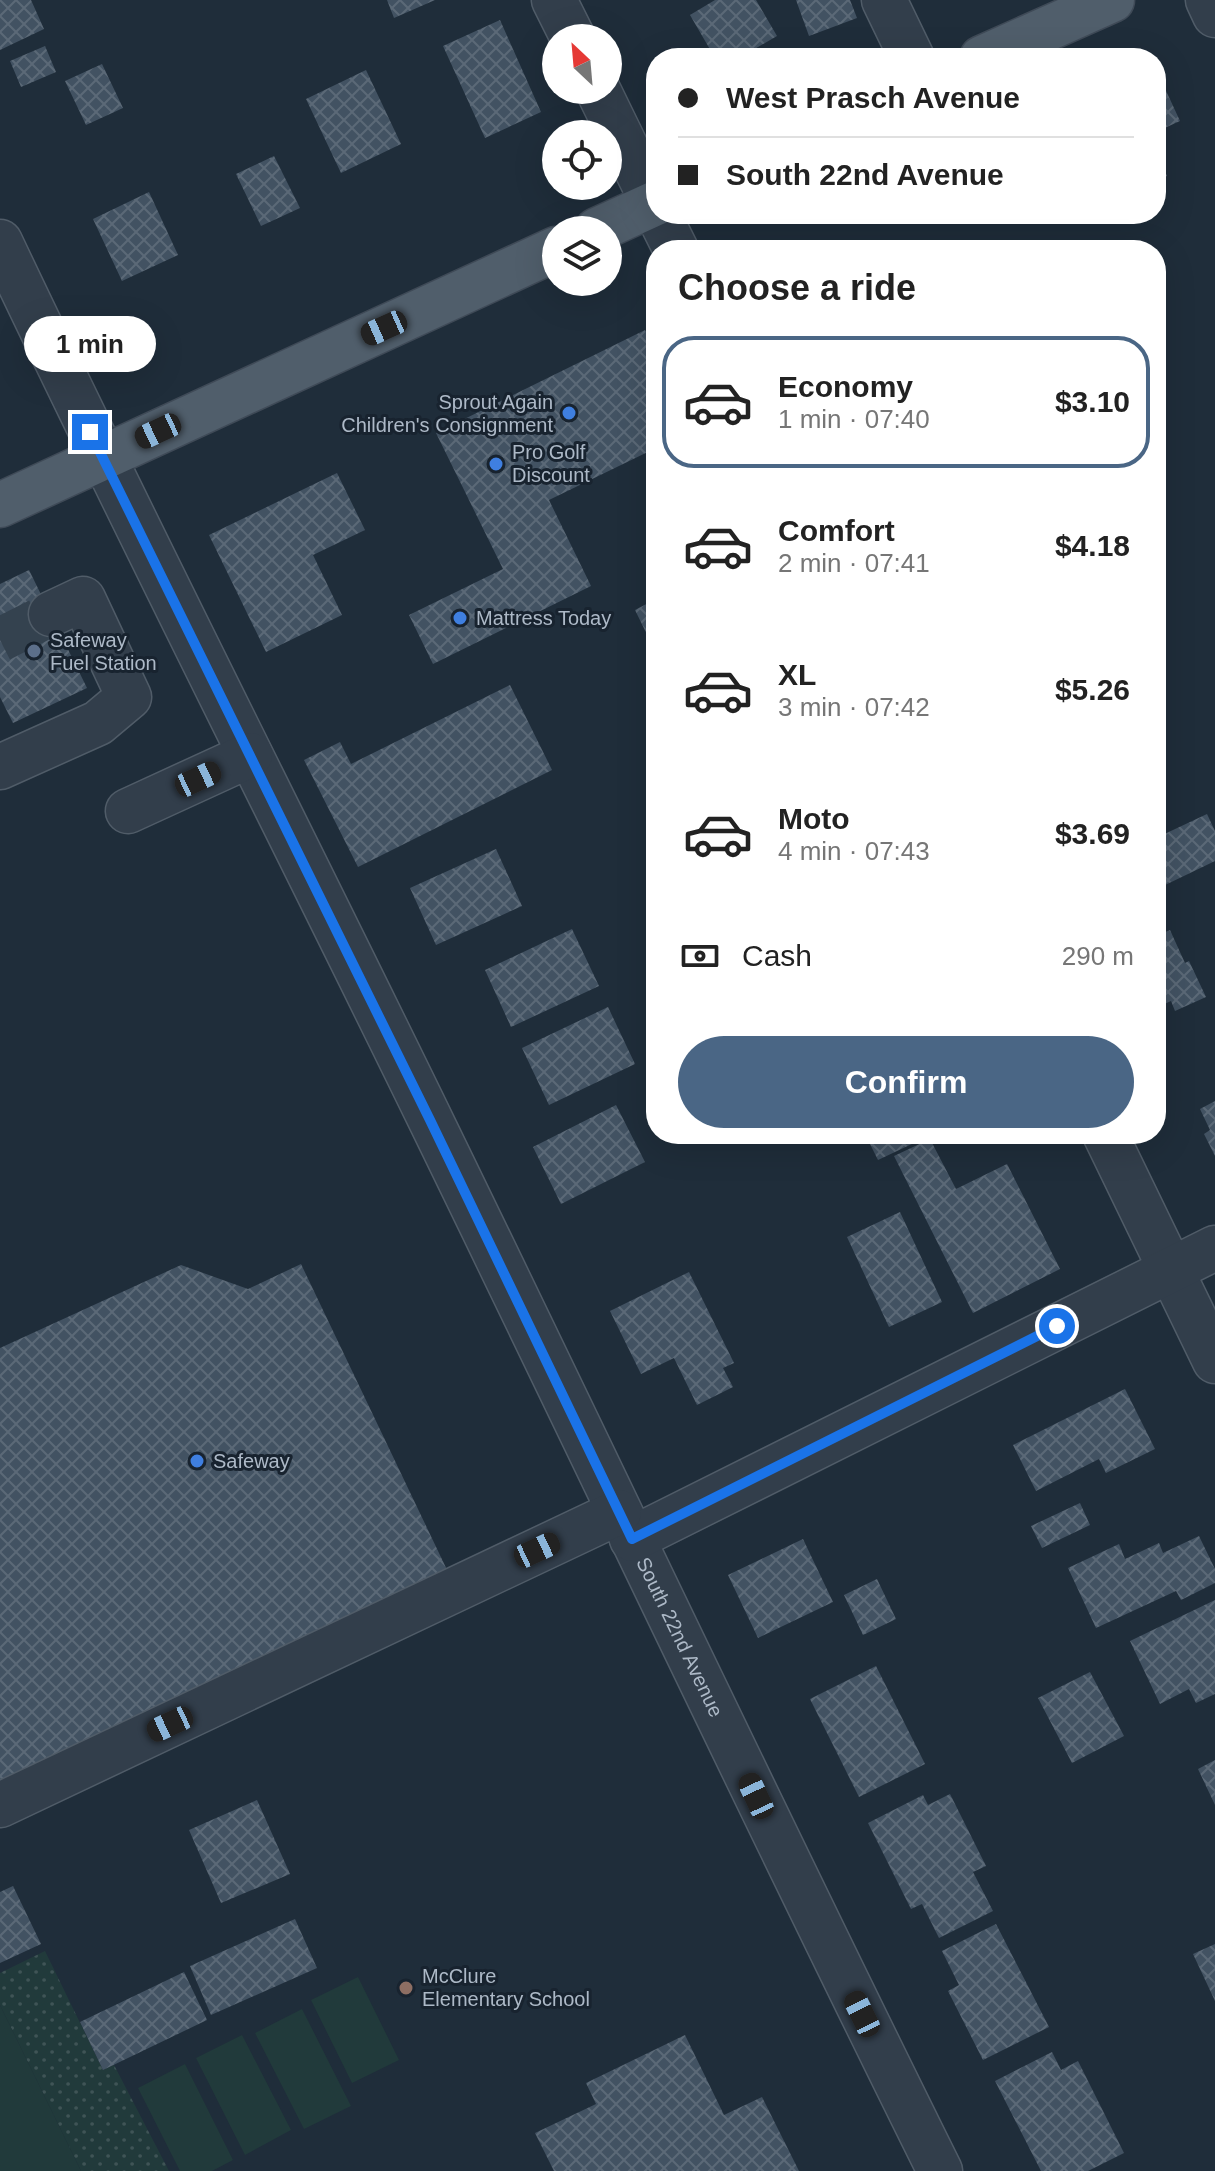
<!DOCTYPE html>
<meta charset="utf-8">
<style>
:root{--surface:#fff;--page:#f6f6f6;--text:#222;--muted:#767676;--line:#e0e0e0;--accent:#4a6685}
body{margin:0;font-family:Arial,sans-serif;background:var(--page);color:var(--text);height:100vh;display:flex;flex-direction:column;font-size:30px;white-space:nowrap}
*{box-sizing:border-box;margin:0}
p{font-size:26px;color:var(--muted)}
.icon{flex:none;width:44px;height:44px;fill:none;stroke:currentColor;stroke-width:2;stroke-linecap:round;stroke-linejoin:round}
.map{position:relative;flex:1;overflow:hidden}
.drawer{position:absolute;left:646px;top:240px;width:520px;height:904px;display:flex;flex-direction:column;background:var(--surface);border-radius:32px;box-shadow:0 8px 32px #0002}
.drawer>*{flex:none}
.top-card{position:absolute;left:646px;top:48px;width:520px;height:176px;border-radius:32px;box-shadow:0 8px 32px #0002;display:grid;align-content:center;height:176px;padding:0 32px;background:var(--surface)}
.needle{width:52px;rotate:334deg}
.fabs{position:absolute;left:542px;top:24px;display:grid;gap:16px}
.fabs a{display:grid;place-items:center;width:80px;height:80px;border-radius:50%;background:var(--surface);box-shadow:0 8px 32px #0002;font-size:40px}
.end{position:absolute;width:36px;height:36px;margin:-18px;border:10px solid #1a73e8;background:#fff;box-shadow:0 0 0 4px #fff}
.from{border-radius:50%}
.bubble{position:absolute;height:56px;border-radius:28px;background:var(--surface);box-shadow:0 8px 32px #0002;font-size:26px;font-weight:800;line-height:56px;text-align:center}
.car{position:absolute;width:24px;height:48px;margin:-24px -12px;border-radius:10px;box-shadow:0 0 6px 2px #0007;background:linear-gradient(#222 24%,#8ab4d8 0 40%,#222 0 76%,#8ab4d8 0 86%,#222 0)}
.top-card b{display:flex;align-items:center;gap:28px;height:76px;font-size:30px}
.top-card b+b{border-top:2px solid var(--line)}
.top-card i{width:20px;height:20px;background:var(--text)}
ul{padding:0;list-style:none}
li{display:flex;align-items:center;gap:24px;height:132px;margin:0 16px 12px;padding:0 16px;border:4px solid transparent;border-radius:32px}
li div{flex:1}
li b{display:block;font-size:30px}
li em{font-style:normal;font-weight:800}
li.selected{border-color:var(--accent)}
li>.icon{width:72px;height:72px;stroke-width:1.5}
h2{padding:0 32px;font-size:36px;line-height:96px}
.pay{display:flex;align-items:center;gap:20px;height:88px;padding:0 32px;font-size:30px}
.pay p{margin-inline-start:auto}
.action{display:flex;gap:16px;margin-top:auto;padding:16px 32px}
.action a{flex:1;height:92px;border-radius:48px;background:var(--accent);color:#fff;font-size:32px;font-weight:800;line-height:92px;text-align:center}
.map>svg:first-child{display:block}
</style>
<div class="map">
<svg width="1215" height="2171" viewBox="0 0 1215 2171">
<defs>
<pattern id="park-dots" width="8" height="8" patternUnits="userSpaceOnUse" patternTransform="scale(2)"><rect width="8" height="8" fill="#213a3b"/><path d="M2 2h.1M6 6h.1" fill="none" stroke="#3f5456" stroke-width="1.8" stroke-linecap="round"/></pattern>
<pattern id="building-cross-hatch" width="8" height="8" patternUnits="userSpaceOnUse" patternTransform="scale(2)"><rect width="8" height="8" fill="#425262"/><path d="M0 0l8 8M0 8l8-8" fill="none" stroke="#5b6977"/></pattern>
</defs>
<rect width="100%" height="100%" fill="#1f2d3a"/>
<!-- park -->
<path fill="url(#park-dots)" d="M45,1951l58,119 11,-5 55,106h-88l-81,-166v-32z"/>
<!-- pitch -->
<path fill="#213a3b" d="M358,1977l41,83 -47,23 -41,-83z
M0,2005l81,166h-81z
M302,2009l49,97 -47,23 -49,-96z
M242,2035l49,95 -46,25 -49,-97z
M185,2064l48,96 -21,11h-32l-42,-83z"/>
<!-- building -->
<path fill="url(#building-cross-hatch)" d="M0,0h31l13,29 -44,21z
M387,0h48l-41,18z
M715,0h41l21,36 -38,22h-24l-25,-43z
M796,0h54l7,18 -48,18z
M500,20l41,92 -56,26 -42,-92z
M45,46l11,26 -35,15 -11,-26z
M102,64l21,44 -37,17 -21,-44z
M1156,69l24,52 -24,11z
M366,70l35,74 -60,29 -35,-74z
M1156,152l11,24 -11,5z
M274,156l26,52 -39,18 -25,-52z
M149,192l29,63 -56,26 -29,-62z
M645,330l11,23v95l-107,52 42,86 -158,78 -24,-49 94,-46 -67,-136z
M337,473l28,57 -52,25 29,60 -76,37 -57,-117z
M29,570l58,118 -74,35 -13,-26v-113z
M656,599v54l-21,-43z
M510,685l42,85 -194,97 -54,-107 36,-18 11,22z
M1207,814l8,17v30l-54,26 -5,-11v-38z
M496,849l26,57 -86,39 -26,-57z
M572,929l27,57 -88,41 -26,-57z
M1170,930l15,33 4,-2 17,36 -31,14 -4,-10 -15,7v-72z
M608,1007l27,57 -86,41 -27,-57z
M1215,1101v55l-11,-22 6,-4 -10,-21z
M616,1105l29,57 -84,42 -28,-57z
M875,1134h34l5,9 -36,17 -11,-22z
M930,1139l26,50 51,-25 53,105 -87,44 -79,-157z
M900,1212l42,90 -53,25 -42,-90z
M301,1264l148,310 -449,211v-437l181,-83 67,24z
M689,1272l45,91 -11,5 10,19 -36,18 -23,-47 -33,16 -31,-63z
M1125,1389l30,60 -49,24 -7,-14 -63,32 -23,-46z
M1080,1503l10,22 -48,23 -11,-22z
M1199,1536l16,33v14l-34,17 -5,-9 -80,37 -28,-60 51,-24 6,15 34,-16 4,10z
M803,1539l30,63 -75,36 -30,-63z
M877,1579l19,40 -33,16 -19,-40z
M1215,1600v94l-19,9 -7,-14 -29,15 -30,-63z
M876,1666l49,98 -66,33 -49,-98z
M1090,1672l34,64 -52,27 -34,-65z
M1215,1760v45l-17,-36z
M950,1794l36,72 -13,6 20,39 -54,27 -17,-34 -11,5 -43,-86 55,-28 5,10z
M257,1800l33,74 -69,29 -32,-73z
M13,1886l28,58 -41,19v-71z
M295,1919l22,49 -106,47 -21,-49z
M996,1924l53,103 -66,33 -35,-69 11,-6 -17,-34z
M1215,1944v57l-22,-47z
M184,1972l23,48 -104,50 -23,-48z
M685,2035l39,80 38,-18 37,74h-245l-19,-38 61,-29 -10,-21z
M1052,2052l9,18 17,-9 46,92 -36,18h-47l-46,-90z"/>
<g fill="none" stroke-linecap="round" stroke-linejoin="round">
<!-- minor-tunnel -->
<path stroke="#34424f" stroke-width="44" stroke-dasharray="44 22" stroke-linecap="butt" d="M0,640l51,-26"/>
<defs>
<g id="minor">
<path d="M554,0l19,38"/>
<path d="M884,0l28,58"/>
<path d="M1208,0l7,15"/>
<path d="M598,90l58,119"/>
<path d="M658,214l18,36"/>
<path id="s1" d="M0,242c140,296 289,587 432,881 170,349 335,700 508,1048"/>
<path d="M0,767l98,-44 31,-26 -46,-98 -32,15"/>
<path d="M128,811l122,-56"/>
<path d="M1105,1134l110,227"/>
<path d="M632,1539l583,-291"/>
<path d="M0,1805l619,-293"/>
</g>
<path id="major" d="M982,58l130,-58
M597,230l59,-27
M0,505l556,-256"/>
</defs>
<!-- minor casing -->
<use href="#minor" stroke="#505c68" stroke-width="47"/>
<!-- major casing -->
<use href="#major" stroke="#3f4a57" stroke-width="47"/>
<!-- minor -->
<use href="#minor" stroke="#323e4b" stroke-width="44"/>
<!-- major -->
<use href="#major" stroke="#505e6b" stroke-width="44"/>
</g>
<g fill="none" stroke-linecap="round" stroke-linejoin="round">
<!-- route -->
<path stroke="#1a73e8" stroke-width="10" d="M90,432l340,688 202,419 425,-213"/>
</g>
<!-- markers -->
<g fill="#3f7fe0" stroke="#18232f" stroke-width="3">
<circle cx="569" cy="413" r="8"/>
<circle cx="496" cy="464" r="8"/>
<circle cx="460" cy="618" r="8"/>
<circle cx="197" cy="1461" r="8"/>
</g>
<circle fill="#5c6f8a" stroke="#18232f" stroke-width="3" cx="34" cy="651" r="8"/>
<circle fill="#8d6e63" stroke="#18232f" stroke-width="3" cx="406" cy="1988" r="8"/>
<g text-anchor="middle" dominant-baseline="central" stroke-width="6" stroke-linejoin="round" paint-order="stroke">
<!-- poi labels -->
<g font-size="20" fill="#adb9c7" stroke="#18232f" text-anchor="start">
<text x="553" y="402" text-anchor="end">Sprout Again<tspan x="553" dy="23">Children's Consignment</tspan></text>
<text x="512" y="452">Pro Golf<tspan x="512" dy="23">Discount</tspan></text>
<text x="476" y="618">Mattress Today</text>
<text x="50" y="640">Safeway<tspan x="50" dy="23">Fuel Station</tspan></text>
<text x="213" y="1461">Safeway</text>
<text x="422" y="1976">McClure<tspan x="422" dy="23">Elementary School</tspan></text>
</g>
<!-- street labels -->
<g font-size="20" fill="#adb9c7" stroke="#18232f">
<text stroke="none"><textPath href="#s1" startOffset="1552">South 22nd Avenue</textPath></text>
</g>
</g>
</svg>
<div class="fabs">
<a><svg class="needle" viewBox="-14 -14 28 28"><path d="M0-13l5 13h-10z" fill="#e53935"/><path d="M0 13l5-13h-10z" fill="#767676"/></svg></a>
<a><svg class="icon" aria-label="locate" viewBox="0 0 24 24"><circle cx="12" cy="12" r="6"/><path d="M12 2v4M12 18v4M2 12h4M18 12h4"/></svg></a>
<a><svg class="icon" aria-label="layers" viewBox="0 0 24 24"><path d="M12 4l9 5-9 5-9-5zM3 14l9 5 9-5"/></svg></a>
</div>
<i class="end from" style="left:1057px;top:1326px"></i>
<i class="end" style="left:90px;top:432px"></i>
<div class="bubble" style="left:24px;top:316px;width:132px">1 min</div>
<i class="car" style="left:384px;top:328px;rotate:246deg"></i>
<i class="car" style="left:158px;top:431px;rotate:245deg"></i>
<i class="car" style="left:198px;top:779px;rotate:65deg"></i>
<i class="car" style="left:537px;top:1550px;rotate:65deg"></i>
<i class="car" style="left:170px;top:1724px;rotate:245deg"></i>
<i class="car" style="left:756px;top:1796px;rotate:335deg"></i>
<i class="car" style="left:862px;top:2014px;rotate:334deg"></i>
<div class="top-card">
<b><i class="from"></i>West Prasch Avenue</b>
<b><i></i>South 22nd Avenue</b>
</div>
<section class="drawer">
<h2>Choose a ride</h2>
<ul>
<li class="selected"><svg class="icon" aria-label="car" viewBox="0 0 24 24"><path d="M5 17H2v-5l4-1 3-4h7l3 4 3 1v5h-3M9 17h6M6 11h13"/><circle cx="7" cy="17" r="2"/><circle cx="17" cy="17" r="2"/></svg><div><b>Economy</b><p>1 min · 07:40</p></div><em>$3.10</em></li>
<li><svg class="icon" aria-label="car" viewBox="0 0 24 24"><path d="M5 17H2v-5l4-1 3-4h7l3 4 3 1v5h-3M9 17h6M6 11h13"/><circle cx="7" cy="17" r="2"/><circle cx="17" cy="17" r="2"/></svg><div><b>Comfort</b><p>2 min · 07:41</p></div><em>$4.18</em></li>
<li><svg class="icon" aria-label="car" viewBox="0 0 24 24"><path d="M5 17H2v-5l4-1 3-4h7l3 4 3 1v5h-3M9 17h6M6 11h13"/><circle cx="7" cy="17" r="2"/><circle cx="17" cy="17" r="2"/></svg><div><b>XL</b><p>3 min · 07:42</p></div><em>$5.26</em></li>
<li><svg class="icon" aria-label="car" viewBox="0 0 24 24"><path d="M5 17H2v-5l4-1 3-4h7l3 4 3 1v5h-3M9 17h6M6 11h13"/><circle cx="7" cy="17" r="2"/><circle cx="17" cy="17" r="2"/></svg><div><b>Moto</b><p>4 min · 07:43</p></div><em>$3.69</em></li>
</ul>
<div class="pay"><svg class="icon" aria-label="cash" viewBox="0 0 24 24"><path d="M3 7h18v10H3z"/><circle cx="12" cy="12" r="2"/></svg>Cash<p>290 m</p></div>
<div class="action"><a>Confirm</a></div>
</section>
</div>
